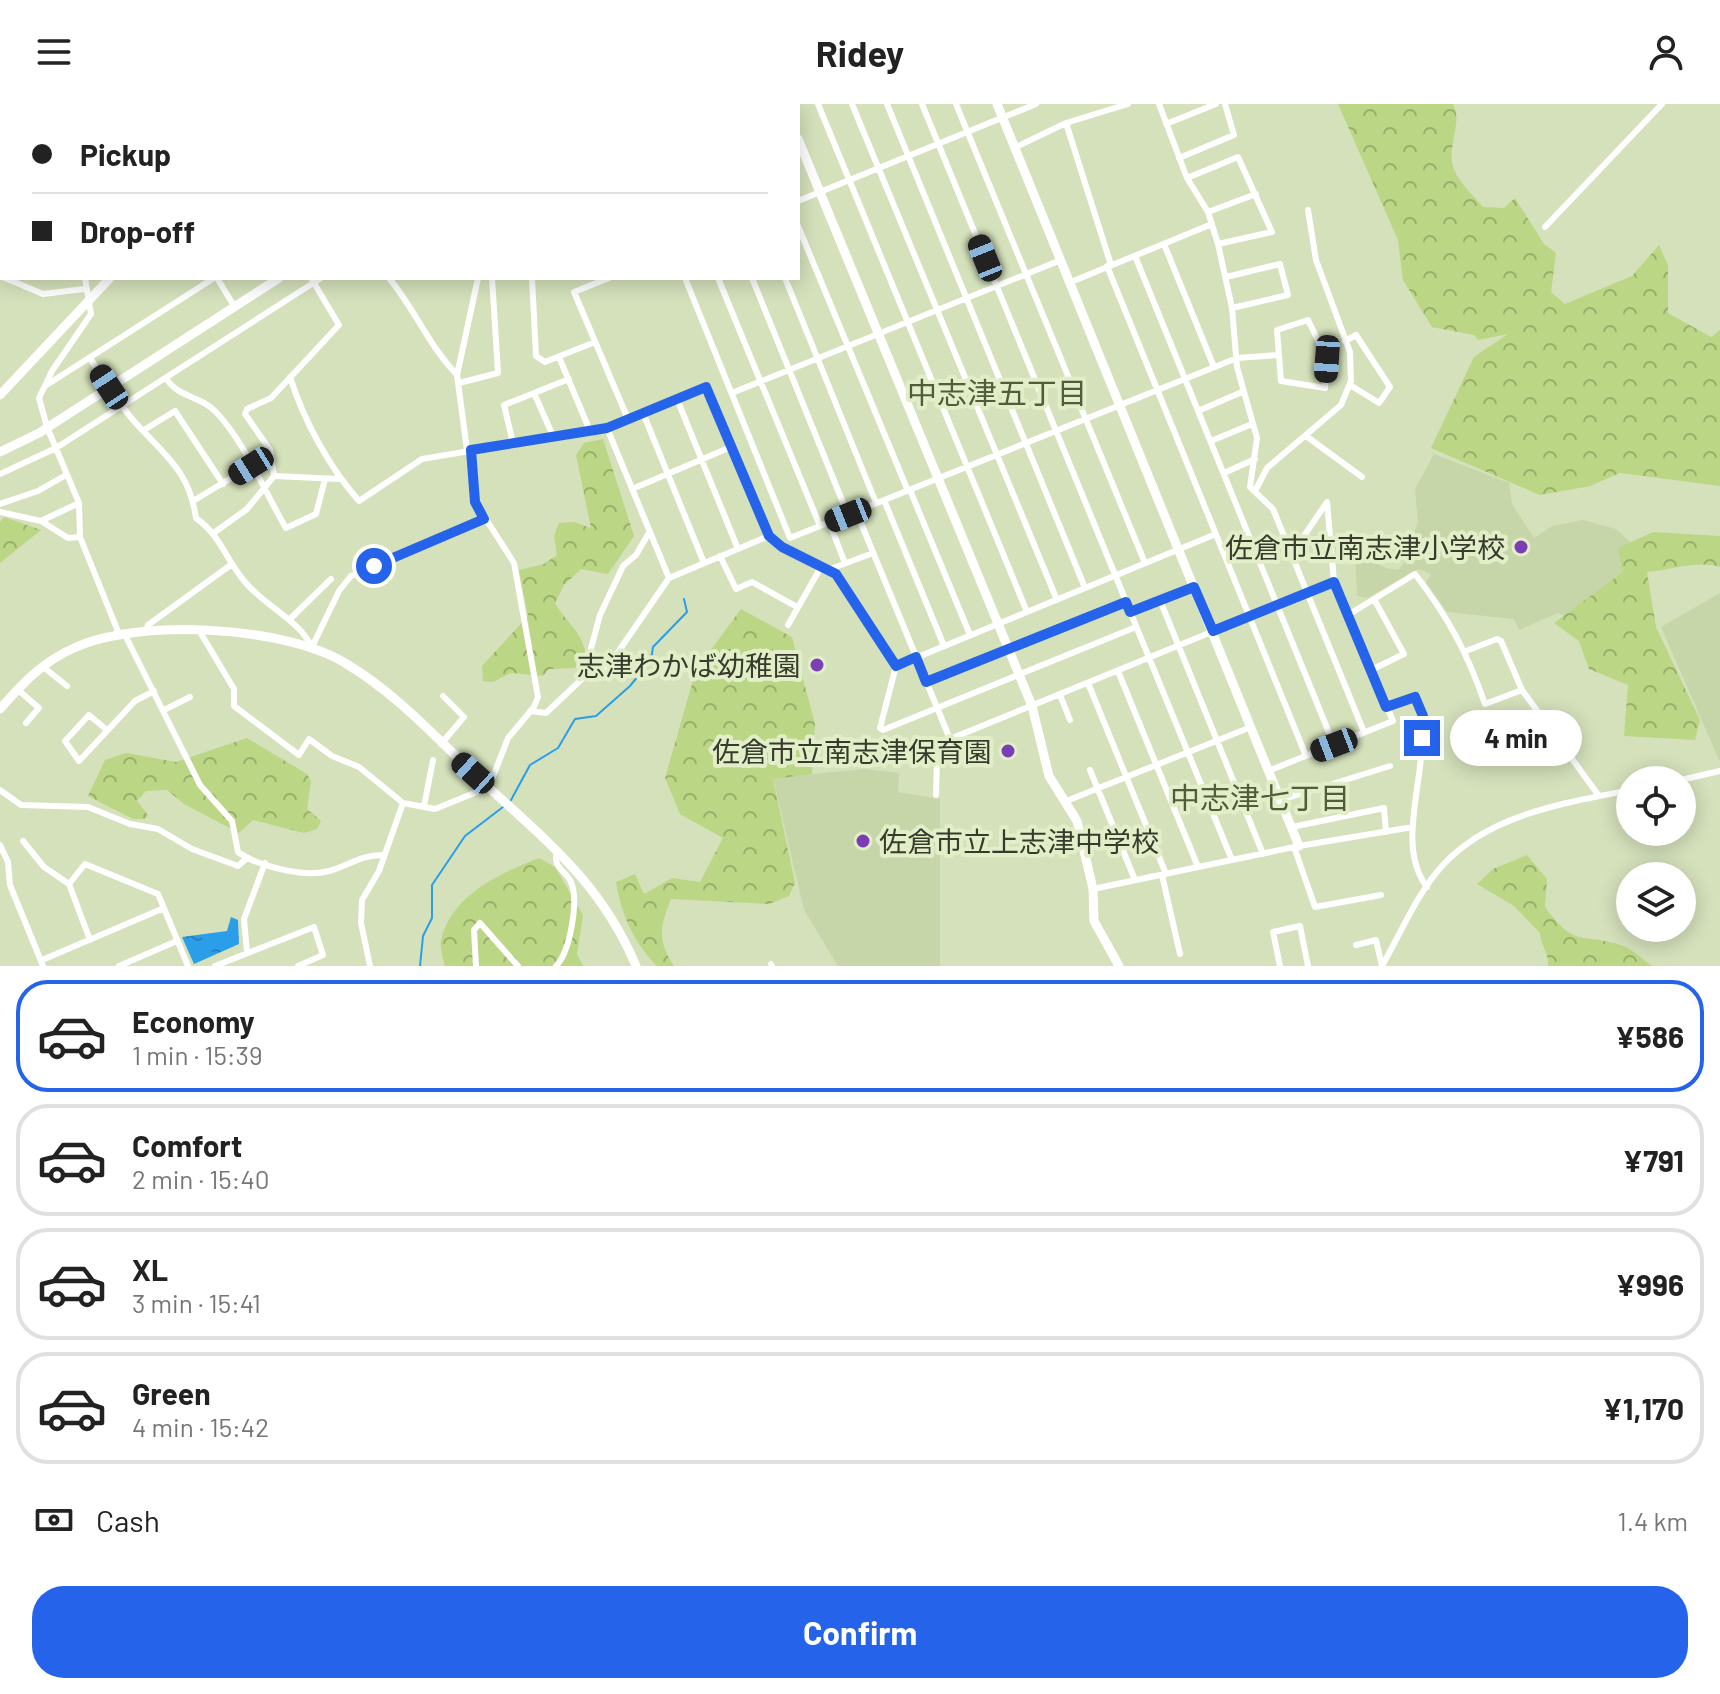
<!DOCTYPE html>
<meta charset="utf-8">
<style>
:root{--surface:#fff;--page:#f6f6f6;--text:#222;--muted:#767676;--line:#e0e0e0;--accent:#2563eb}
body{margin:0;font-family:Barlow,"Noto Sans JP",sans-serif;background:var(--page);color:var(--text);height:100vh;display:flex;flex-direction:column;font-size:30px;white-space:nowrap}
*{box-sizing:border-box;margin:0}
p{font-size:26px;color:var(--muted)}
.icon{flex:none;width:44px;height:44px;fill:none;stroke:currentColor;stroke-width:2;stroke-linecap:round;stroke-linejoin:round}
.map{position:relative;height:862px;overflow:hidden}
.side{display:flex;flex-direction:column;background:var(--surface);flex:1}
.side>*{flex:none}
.hud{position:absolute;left:0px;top:0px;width:800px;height:176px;box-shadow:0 4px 20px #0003;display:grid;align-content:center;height:176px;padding:0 32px;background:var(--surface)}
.fabs{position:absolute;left:1616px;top:662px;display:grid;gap:16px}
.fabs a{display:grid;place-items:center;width:80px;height:80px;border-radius:50%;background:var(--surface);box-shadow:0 4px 20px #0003;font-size:40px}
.end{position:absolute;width:36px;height:36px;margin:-18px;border:10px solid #2563eb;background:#fff;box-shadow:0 0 0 4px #fff}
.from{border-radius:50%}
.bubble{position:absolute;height:56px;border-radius:28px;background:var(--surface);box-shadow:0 4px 20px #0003;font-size:26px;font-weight:700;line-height:56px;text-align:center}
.car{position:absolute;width:24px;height:48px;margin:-24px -12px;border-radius:10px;box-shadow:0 0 6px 2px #0007;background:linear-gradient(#222 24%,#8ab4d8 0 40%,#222 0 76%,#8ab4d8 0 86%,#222 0)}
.hud b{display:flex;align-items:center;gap:28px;height:76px;font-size:30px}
.hud b+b{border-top:2px solid var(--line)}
.hud i{width:20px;height:20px;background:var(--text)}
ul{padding:14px 0 0;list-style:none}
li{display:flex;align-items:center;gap:24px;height:112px;margin:0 16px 12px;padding:0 16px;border:4px solid var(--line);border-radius:32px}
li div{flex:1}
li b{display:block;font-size:30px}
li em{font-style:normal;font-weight:700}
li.selected{border-color:var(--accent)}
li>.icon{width:72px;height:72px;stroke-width:1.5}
.pay{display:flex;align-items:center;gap:20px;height:88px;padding:0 32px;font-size:30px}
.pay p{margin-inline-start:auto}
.button{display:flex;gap:16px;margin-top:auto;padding:16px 32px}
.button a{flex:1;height:92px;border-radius:32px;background:var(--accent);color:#fff;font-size:32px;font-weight:700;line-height:92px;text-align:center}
header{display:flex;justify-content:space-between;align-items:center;height:104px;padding:0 32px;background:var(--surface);font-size:36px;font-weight:700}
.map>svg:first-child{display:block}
</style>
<header><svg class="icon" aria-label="menu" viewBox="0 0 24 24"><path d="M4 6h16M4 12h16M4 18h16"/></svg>Ridey<svg class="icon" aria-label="person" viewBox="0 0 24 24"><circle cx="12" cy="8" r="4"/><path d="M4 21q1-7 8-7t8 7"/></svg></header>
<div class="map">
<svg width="1720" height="862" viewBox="0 0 1720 862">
<defs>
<pattern id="forest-crowns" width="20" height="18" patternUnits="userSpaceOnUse" patternTransform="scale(2)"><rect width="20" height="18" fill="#bbd684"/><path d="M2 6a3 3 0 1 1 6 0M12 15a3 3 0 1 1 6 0" fill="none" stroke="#99af6c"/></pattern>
<pattern id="water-ripples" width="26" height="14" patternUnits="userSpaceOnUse" patternTransform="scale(2)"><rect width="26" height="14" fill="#2a9ee9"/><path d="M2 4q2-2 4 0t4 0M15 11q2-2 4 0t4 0" fill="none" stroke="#2582bd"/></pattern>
</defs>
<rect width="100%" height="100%" fill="#d4e1bb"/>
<!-- built -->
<path fill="#c6d6a9" d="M0,0h133l1,2h-132v117z
M1434,350l75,29 3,21 22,34 18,-12 31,-6 33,9 13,12 6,16 -6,17 -60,44 -11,-5 -39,17 -5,-11 -67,-7 -21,-29 5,-9 -13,-5 -51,29 -10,-2 -2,-43 31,15 12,2 6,-7 14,-41 -3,-33z
M1720,489v169l-59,-135z
M864,665l35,4 -1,19 42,7v167h-102l-34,-56 -31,-132z"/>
<!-- forest -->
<path fill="url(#forest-crowns)" d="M1338,0h115c10,18 -6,42 0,62 4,15 21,30 30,41l21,1 11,-10 29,46 12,9 -5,39 14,12 67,-28 27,-31 9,20v48l43,24 9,-7v156l-100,-13 -30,13 -50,9 -109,-47 43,-91 34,-23 -30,6 -4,-5 -42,-8 -29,-47 -5,-40z
M603,335l31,97 -26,38 -27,-5 -17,16 -9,18c10,18 26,28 30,48l-10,17 -26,1 -6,7 -32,-3 -18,9 -10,-1 -1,-15 46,-50 -9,-46 25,-6 13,-9 -3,-19 5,-13 15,-1 17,6 -15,-73 8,-12z
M4,413l37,13 -41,33v-41z
M1653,428l67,4v31c-22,-7 -49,3 -73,5l9,55 44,93 -5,20 -71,-4 4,-51 -39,-16 -10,-28 -25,-18 69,-51 -5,-24z
M741,505l51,28 23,87 -3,50 -39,5 22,104 -6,13 -20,8 -98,-5c-11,27 -14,42 3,67h-17c-23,-23 -36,-52 -41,-84l19,-8 9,20 28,-16 28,4 23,-44 -43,-24 -15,-36 31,-108z
M247,634l60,36 4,7 -4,28 14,12 -4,8 -13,4 -51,-13 -14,13 -55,-29 -17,-14 -21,1 -9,10 11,14 -3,4h-12l-45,-23 17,-36 21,-7 50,9z
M1527,751l20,24 -2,28c31,42 34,25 75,38 11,3 22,14 32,21h-104c1,-14 -7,-19 -8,-33l-26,-27 -37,-22 16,-15z
M539,754l16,9 28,48 -6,39 6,12h-138c-2,-7 -5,-18 -4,-25 9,-45 59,-68 98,-83z"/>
<!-- water -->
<path fill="url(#water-ripples)" d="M231,813l7,3 1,24 -45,20 -12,-27 45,-6z"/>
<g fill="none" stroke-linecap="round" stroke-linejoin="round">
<!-- stream -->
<path stroke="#2a9ee9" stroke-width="2" d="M511,696l19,-35 28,-17 17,-29 21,-3 34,-30 21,-26 2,-13 34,-35 -3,-13
M420,862l3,-30 9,-18v-33l33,-49 38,-29"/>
<!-- street -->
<path stroke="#fff" stroke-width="6" d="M138,0l1,2
M180,0l1,2
M401,0l1,2
M469,0l1,2
M503,0l1,2
M538,0l1,2
M588,0l1,2
M648,0l1,2
M681,0l1,2
M714,0l1,2
M749,0l1,2
M818,0l209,508
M852,0l205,496
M887,0l198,484
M922,0l310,756
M956,0l189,459
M1159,0l28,74 21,34 10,32 14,64 5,59 20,71 -7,49 23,22 91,223
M202,2l1,-2
M306,2l1,-2
M337,2v-2
M363,2l1,-2
M634,2l5,-2
M1066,19l45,142
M1166,20l50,-20
M1014,44l52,-25 62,-19
M1179,54l55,-23 -9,-31
M1187,74l51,-21 34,75 -54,12
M798,97l238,-97
M1208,108l48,-18
M798,122l110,265
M1545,123l117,-123
M0,129l2,1
M1164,140l50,123
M1135,152l199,489
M1107,162l199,490
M1226,173l54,-13 8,31 -56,13
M5,174l38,16 41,-5
M85,174l6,36 -39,57 -13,27 8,29 32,76 1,34 39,97
M217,174l17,28
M389,174c27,33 38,65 68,97
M532,174l4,78 9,6 50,-20
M609,174l-35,14 54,127
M685,174l105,260 447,-180 41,-3
M718,174l102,248
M752,174l96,237
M785,174l91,225
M1071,178l141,-58
M1308,216l19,39 -2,29 -44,-7 -4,-51z
M1345,237l11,-6 34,52 -11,16 -29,-18
M559,253l31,74
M90,254c14,21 27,43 43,62 30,34 56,49 63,98 26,19 29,41 49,64 20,24 53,37 67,65
M290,273c14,44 39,90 69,124l63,-42 185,-31 99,-41 63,149 13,11 54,27 60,92
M166,274c12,20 34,17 50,34 30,32 48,79 70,116l30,-14 9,-35
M459,279l39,-10 -6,-95
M45,282l169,-108
M534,289l19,43
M732,289l329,-133
M677,295l61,150
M1198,307l44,-19
M643,309l61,150
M607,324l62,150 100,-42
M144,326l31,-19 48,73
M1306,332l56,41
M1211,337l41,-17
M513,339l-9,-38 65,-26
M467,346l-10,-75 21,-97
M1224,369l31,-14
M0,370l56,-26 265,-170
M274,372l66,3
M632,385l99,-42
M910,386l60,145
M1255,387l12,-23 74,-63 10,-24 -1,-29 -34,-92 -8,-50
M884,396l60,146
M193,397l58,-35
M0,400l38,-13 28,-16
M856,407l94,228
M0,408l41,9 27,17 12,-1
M41,417l38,-18
M829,418l16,41
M215,428l32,-23 27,-33 -4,-26 -25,-36 2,-5 24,-11 68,-73 -28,-47
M720,452l16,33 16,-7 45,25
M828,466l45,-17
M1160,496l103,254
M1130,508l64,-25
M1348,511l67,-41c33,43 52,78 70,130l37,-14
M289,516l42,-41
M788,521l33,-58
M1136,523l-253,103 -3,-2 16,-62 320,-132
M200,528l34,57v17l65,49 10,-16 23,17 27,11 44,36
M124,529l76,152 32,36 6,31c19,14 67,26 91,19 19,-5 32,-16 53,-16
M145,529l3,-8 84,-61
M312,543l27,-56 12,-15 133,-57
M1466,547l31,-12 4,2 21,49 77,106
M589,550l18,14 62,-90
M42,562l25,20
M1371,566l33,-16 -30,-55
M1118,567l80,196
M926,578l200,-80
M1088,579l78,191
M17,585l22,19 -13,15
M1060,591l10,25
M1386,603l29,-10c25,57 -26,140 12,190
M164,606l26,-13
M530,607l16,2 37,-35 17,-63 23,-49 13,-11 14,-24
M107,626l-18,-15 -24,26 14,20 56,-60 19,-10
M441,640l23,-27 -21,-21
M1090,666l45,110
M1268,667l125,-50 -59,-139 -7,-80 -36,53
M1681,676l39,-9
M0,686l21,15 67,2 42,17 28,5 34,20 46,17 9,-8
M936,691l1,-37 13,-19 384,-157
M1281,696l109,-34
M1064,698l187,-75
M424,702l9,-46
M1292,723l92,-19 2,24
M23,737l21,26 25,17 21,56
M0,741l8,17 2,23 33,81
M1294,743l21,60 66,-12
M1162,771l18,79
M69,780l16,-20 73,30 30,72
M1093,785l206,-43 114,-19
M1356,841l20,-5 6,26
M247,849l-3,-34 21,-56
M42,856l122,-52
M771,860l1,2
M119,862l58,-25
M215,862l99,-39 9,28 -25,11
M370,862l-9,-43 1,-23 17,-29 24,-68 32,6 54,-22 19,-49 26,-31 4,-10 -24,-134 -39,-61 -4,-52
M476,862l-2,-36 6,-7 38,43
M556,862c14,-14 23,-65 15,-84 -6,-13 -19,-14 -14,-31
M1280,862l-7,-34 27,-6 8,40
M1382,862c19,-33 35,-73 61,-101 47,-51 122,-62 187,-75"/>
<!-- secondary -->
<path stroke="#fff" stroke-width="9" d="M784,0l1,2
M997,0l302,742
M269,2l2,-2
M546,2l4,-2
M798,35l234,567 17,70 28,45 16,68 1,32 25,45
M0,291l110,-117
M0,348l39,-19 240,-155
M0,605c22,-25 42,-47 74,-61 64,-30 211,-22 271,15 53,31 97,81 142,123 63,58 115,99 149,180"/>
</g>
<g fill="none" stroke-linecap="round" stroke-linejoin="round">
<!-- route -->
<path stroke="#2563eb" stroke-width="10" d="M374,462l110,-47 -9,-17 -4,-52 136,-22 99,-41 63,149 13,11 54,27 60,92 20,-9 10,25 200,-80 4,10 64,-25 19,44 121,-49 52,125 29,-10 8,19 -1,22"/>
</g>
<!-- markers -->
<g fill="#7a3fb5" stroke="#e1eec8" stroke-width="3">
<circle cx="1521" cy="443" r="8"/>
<circle cx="817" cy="561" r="8"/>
<circle cx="1008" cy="647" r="8"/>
<circle cx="863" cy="737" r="8"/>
</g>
<g text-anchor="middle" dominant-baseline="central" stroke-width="8" stroke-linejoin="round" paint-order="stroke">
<!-- poi labels -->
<g font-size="28" fill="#363b2c" stroke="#e1eec8" text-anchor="end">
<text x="1505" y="443">佐倉市立南志津小学校</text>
<text x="801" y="561">志津わかば幼稚園</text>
<text x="992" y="647">佐倉市立南志津保育園</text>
<text x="879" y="737" text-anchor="start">佐倉市立上志津中学校</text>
</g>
<!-- neighbourhood labels -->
<g font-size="30" fill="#515c3b" stroke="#e1eec8">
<text x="997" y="288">中志津五丁目</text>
<text x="1260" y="693">中志津七丁目</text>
</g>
</g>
</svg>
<div class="fabs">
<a><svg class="icon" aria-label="locate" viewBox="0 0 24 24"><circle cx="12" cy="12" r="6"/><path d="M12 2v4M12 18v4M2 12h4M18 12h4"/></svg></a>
<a><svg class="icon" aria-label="layers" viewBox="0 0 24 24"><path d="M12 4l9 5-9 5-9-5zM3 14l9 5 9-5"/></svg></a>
</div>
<i class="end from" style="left:374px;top:462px"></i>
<i class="end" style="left:1422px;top:634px"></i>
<div class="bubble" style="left:1450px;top:606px;width:132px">4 min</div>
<i class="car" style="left:985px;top:154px;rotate:338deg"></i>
<i class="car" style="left:1327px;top:255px;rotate:184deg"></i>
<i class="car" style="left:109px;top:283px;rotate:327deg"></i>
<i class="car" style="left:251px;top:362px;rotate:238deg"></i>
<i class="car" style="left:848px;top:411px;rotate:248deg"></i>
<i class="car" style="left:1334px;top:641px;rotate:249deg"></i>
<i class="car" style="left:473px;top:669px;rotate:312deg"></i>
<div class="hud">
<b><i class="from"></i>Pickup</b>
<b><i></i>Drop-off</b>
</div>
</div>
<section class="side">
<ul>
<li class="selected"><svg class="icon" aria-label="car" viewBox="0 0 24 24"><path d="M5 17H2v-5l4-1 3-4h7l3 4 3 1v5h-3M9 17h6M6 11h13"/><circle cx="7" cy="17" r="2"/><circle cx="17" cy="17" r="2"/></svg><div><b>Economy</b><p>1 min · 15:39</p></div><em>¥586</em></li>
<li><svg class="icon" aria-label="car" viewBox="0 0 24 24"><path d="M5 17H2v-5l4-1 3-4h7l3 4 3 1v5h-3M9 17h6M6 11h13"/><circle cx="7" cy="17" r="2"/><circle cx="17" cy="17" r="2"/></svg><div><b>Comfort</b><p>2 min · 15:40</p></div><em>¥791</em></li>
<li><svg class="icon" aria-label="car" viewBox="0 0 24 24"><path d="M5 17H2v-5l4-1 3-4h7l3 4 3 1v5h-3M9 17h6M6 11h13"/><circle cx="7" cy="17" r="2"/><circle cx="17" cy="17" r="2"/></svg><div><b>XL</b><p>3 min · 15:41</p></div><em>¥996</em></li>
<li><svg class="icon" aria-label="car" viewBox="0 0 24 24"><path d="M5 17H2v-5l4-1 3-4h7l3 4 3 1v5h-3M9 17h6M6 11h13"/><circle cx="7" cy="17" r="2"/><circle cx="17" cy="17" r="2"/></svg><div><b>Green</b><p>4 min · 15:42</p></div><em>¥1,170</em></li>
</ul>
<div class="pay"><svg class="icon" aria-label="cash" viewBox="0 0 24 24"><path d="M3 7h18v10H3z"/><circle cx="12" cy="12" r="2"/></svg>Cash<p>1.4 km</p></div>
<div class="button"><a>Confirm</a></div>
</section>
